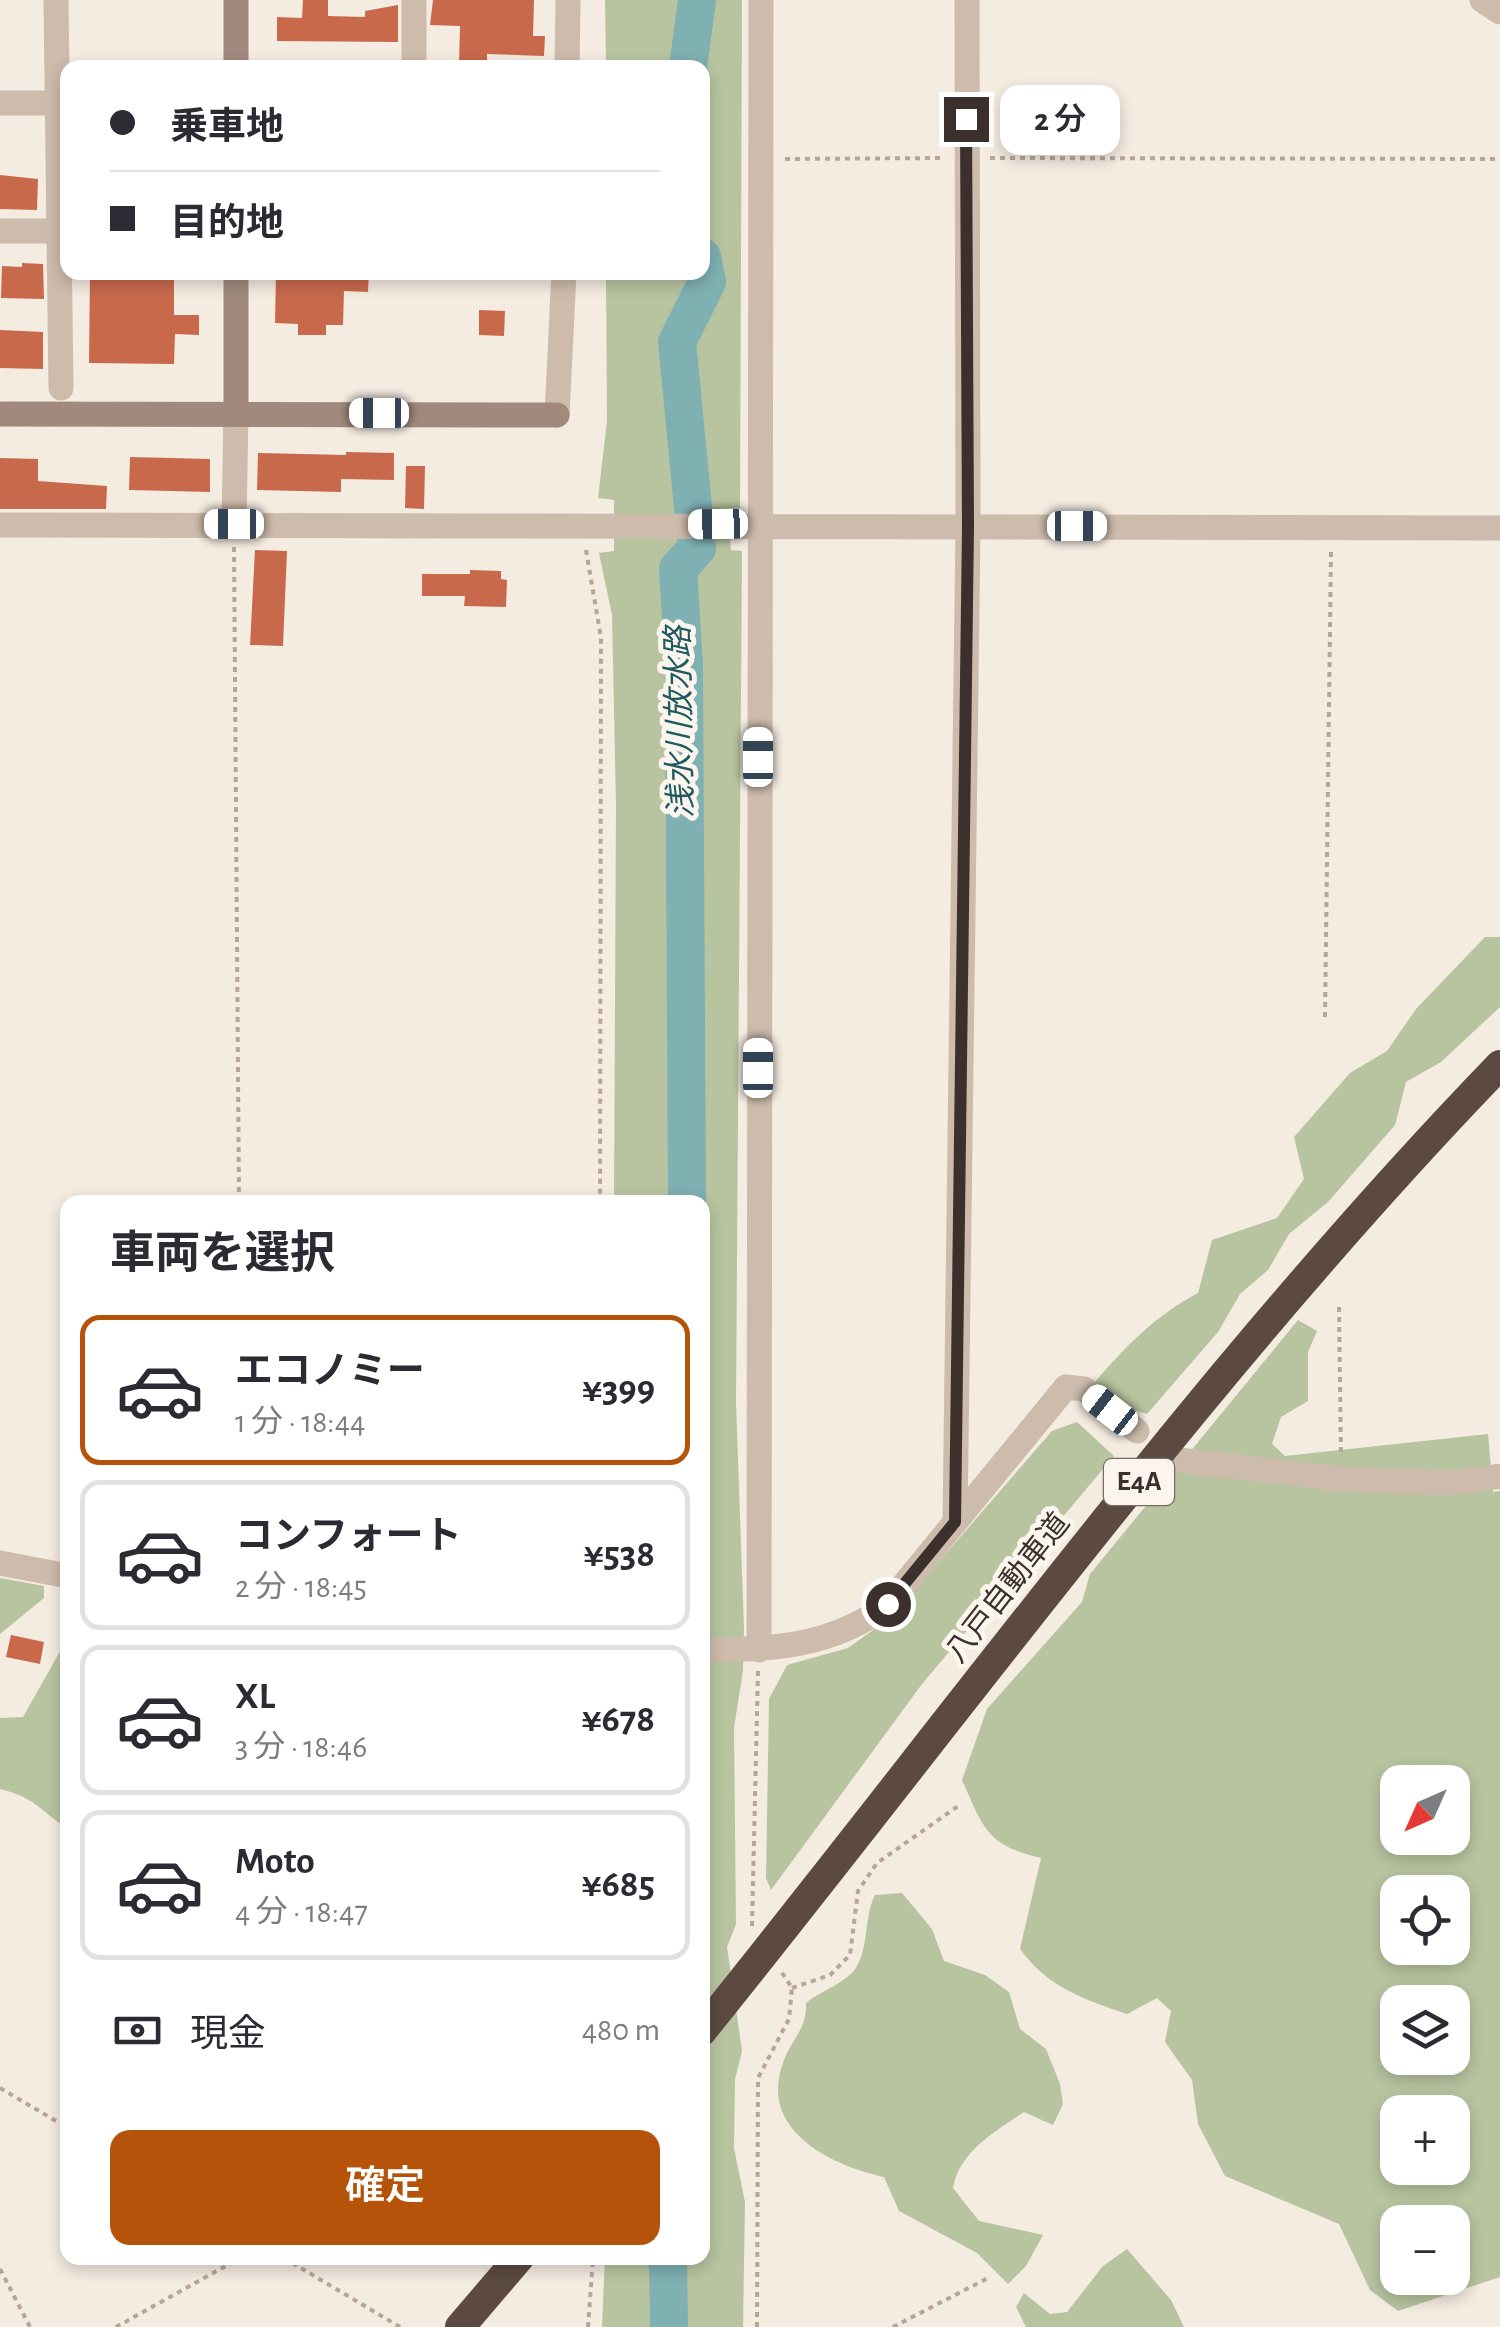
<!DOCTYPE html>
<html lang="ja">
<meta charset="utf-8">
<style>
:root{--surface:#fff;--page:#f7f7f7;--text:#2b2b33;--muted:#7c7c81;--line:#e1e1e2;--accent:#b45309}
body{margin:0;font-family:"Alegreya Sans","Noto Sans JP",sans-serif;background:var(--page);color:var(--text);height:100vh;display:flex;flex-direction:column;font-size:38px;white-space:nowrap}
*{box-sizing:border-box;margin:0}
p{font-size:32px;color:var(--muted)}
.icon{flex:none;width:55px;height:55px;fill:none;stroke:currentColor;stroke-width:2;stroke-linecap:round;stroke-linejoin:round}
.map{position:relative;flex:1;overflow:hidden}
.side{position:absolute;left:60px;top:1195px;width:650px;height:1070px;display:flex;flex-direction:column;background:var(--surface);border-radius:20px;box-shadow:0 5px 15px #0003}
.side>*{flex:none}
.guide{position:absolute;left:60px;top:60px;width:650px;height:220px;border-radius:20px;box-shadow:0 5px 15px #0003;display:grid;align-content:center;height:220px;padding:0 50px;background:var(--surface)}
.needle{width:65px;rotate:225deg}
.controls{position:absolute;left:1380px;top:1765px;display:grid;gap:20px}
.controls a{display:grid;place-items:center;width:90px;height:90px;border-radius:20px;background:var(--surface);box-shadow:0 5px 15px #0003;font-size:50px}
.end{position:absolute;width:45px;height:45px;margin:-22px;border:12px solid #3b302b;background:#fff;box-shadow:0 0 0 5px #fff}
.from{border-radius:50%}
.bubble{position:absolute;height:70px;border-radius:20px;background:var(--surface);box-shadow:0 5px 15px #0003;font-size:32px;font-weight:600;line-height:70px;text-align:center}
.car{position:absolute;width:30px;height:60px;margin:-30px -15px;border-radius:12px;box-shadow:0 0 8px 2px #0007;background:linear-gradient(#fff 24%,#345 0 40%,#fff 0 76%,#345 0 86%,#fff 0)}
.guide b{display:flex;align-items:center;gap:35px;height:95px;font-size:38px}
.guide b+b{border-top:2px solid var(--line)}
.guide i{width:25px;height:25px;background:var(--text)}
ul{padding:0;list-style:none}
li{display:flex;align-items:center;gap:30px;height:150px;margin:0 20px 15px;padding:0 30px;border:5px solid var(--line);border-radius:20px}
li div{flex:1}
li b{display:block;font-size:38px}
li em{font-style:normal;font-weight:600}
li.current{border-color:var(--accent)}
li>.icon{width:90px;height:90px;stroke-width:1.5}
h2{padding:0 50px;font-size:45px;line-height:120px}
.pay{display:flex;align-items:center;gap:25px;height:110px;padding:0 50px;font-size:38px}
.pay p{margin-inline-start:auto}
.action{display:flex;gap:20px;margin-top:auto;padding:20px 50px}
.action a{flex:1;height:115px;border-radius:20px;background:var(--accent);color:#fff;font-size:40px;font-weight:600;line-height:115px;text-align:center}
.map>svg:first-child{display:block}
</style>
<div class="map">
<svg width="1500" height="2327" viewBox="0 0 1500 2327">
<rect width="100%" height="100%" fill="#f4ebe1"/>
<!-- green -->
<path fill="#b8c4a0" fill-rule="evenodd" d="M605,0h137l-2,508 -12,1 3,41 11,1 -6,852 8,225 -1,43 -9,57 2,196 -9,23 15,104 -7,28 -1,69 11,54 -2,125h-141l3,-69h97v-1056h-88l2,-397 -4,-190 -13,-62 15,-2v-51l-16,-2 9,-77 -1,-148 96,-1v-204l-96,-1z
M1485,937h15v70l-59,55 -35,20 -11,43 -67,77 -39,32 -21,36 -28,24 -22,38 -71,82 -28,-9 -24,-23c31,-36 61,-67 103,-89l14,-53 65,-22 27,-39 -10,-42 56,-64 37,-22 29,-42z
M1298,1320l19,11 -9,21v49l-27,16 -9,27 13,12 203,-22 5,58 7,-1v786l-102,34 -28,-21 -31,-66 -114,-48 -27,-52 -6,-44 -27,-38 6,-31 -14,-13 -30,16c-42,-14 -81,-28 -107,-65l21,-91c-55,-13 -57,-29 -79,-78l25,-71 95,-107 8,-28zM1398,1782h54v56h-54zM1398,1892h54v56h-54zM1398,2002h54v56h-54zM1398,2112h54v56h-54zM1398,2222h54v56h-54z
M1077,1422l37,34 -192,228 -151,206 -5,-12 3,-179 18,-34 61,-17 42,-30 162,-187z
M0,1578l44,8v12l-44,36z
M67,1639v189c-29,-18 -30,-30 -67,-39v-71l23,-1z
M902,1893l30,36 12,32 41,14 24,17 11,37 26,20 14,35 3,20 -10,21 -29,-13c-29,19 -65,40 -71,76l26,33 64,14 -17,31 -18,18 -31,-31 -78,-42 -15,-34c-57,-13 -127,-49 -100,-117 9,-23 23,-31 22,-57 13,-11 36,-19 47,-31 17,-21 10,-54 22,-77z
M1127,2249l44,51 13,27h-158l-10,-20 8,-14 26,21 17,-2 36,-46z"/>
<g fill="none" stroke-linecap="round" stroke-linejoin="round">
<!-- river -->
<path stroke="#7fb0b2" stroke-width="38" d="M688,68l9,-68
M687,1202l-3,-537 -6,-96 19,-21 -20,-206 30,-60 -5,-25
M668,2258l1,69"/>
</g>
<!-- building -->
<path fill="#c8694b" d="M303,0h25v16l37,1v-6l33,-6v37l-121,-1v-24l25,1z
M433,0h101l-1,36h12l-1,20 -57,-2v10l-28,-1 1,-37 -30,-1z
M0,175l38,4 -1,31 -37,-1z
M22,263l21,1 1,35 -43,-1 1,-32 20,1z
M90,272h84v43h25v20l-24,-1 -1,30 -85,-1z
M276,272h93l-1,20 -24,-1 -1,34h-17v10h-28v-11l-23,-1z
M479,310l26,1 -1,25 -25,-1z
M0,330l43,2v37l-43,-1z
M346,452l48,1v27l-53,-1v13l-84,-2 1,-37 88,2z
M130,457l80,2v33l-81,-2z
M0,458l38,1v22l69,5 -1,23h-106z
M406,466h19l-1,43 -19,-1z
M255,550l32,1 -4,95 -33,-1z
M470,570l31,1v8l6,1 -1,27 -42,-1 1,-10h-43v-22h48z
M11,1635l33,7 -4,22 -34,-7z"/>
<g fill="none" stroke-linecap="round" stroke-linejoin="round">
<!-- path -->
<path stroke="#b9a596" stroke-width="4" stroke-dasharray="5 5" stroke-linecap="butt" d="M990,158l510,1
M785,159l160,-1
M234,547l5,655
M586,550l15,88 -1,564
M1325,1017l6,-466
M1339,1307l2,150
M752,1926l6,-256
M792,1988l38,-13 20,-20 8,-64 19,-28 84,-59
M0,2088l68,40
M284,2258l116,69
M0,2269l30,58
M116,2327l124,-69
M588,2327l5,-69
M757,2327l1,-249 31,-59 3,-31 -11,-17
M893,2327l97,-50"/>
<!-- street -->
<path stroke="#cdbbac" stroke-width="25" d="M56,0l5,388
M414,0v68
M1482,0l18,12
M567,68l1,-68
M0,103h68
M0,231h57
M557,415l7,-143
M234,524l2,-112
M0,525l1500,3
M1170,1459l171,20 111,4 48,-7
M955,1523l13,-996 -1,-527
M0,1563l68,13
M702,1650c67,0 132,-3 186,-46l178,-217 18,2 53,42
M759,1650l2,-1650"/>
<!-- secondary -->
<path stroke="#a18a7d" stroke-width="25" d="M236,0v68
M236,412v-140
M0,414l557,1"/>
<!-- highway -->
<path stroke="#5c4a42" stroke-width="30" d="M702,2031c262,-325 508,-666 798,-966
M460,2327l59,-69"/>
</g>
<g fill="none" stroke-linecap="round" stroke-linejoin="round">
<!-- route -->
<path stroke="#3b302b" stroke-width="12" d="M888,1604l67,-82 13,-995 -2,-408"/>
</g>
<g text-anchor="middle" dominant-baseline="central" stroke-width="10" stroke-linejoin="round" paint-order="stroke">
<!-- shield labels -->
<rect fill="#fbf5ee" stroke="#756b66" stroke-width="2.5" x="1104" y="1459" width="70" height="46" rx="8"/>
<g font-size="28" font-weight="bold" fill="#3b302b">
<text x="1139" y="1482">E4A</text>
</g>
<!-- street labels -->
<g font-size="30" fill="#3b302b" stroke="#fbf5ee">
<text transform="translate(1008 1588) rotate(-52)">八戸自動車道</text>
</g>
<!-- water labels -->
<g font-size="32" font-style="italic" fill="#1f5a5e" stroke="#fbf5ee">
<text transform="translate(680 722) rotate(-91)">浅水川放水路</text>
</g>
</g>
</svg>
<div class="controls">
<a><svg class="needle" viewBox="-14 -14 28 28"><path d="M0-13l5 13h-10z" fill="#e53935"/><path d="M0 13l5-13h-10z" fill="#7c7c81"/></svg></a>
<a><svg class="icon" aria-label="locate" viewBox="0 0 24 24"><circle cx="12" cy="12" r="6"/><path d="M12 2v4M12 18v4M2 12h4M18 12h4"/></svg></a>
<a><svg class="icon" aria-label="layers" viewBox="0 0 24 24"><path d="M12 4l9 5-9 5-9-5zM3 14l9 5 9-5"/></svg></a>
<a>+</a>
<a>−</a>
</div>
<i class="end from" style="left:888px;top:1604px"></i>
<i class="end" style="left:966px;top:119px"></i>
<div class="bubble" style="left:1000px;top:85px;width:120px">2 分</div>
<i class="car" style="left:379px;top:413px;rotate:270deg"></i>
<i class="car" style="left:234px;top:524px;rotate:270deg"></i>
<i class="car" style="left:718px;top:524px;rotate:269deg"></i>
<i class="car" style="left:1077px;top:526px;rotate:90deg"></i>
<i class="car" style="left:758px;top:757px;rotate:0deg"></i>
<i class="car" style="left:758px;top:1068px;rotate:0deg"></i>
<i class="car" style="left:1110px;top:1410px;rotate:308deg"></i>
<div class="guide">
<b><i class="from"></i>乗車地</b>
<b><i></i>目的地</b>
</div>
<section class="side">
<h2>車両を選択</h2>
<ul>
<li class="current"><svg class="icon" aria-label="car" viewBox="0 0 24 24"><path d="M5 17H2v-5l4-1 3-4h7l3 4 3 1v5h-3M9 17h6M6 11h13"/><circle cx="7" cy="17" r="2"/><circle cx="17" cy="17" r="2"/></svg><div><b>エコノミー</b><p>1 分 · 18:44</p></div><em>¥399</em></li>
<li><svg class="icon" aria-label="car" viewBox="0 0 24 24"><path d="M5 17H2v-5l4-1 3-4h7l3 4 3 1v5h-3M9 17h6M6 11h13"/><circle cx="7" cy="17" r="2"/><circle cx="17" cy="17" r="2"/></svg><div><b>コンフォート</b><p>2 分 · 18:45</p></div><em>¥538</em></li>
<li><svg class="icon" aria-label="car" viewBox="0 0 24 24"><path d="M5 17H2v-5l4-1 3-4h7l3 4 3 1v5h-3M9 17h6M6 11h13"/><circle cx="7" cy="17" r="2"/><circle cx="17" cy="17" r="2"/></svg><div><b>XL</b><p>3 分 · 18:46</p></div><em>¥678</em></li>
<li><svg class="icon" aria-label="car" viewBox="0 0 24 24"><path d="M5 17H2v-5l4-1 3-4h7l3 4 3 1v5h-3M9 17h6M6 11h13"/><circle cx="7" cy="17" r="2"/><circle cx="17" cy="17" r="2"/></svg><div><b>Moto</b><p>4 分 · 18:47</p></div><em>¥685</em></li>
</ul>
<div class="pay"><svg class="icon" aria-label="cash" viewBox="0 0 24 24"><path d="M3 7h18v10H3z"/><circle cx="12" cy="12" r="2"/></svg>現金<p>480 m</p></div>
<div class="action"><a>確定</a></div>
</section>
</div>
